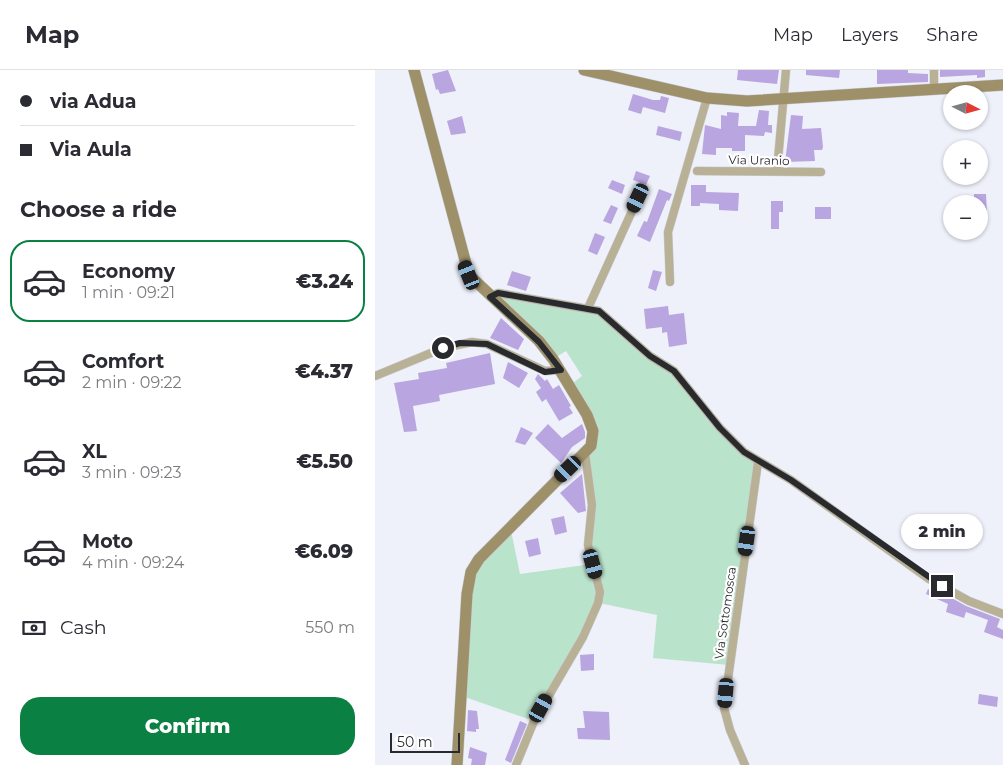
<!DOCTYPE html>
<meta charset="utf-8">
<style>
:root{--surface:#fff;--page:#f7f7f7;--text:#2b2b33;--muted:#7c7c81;--line:#e1e1e2;--accent:#0b8043}
body{margin:0;font-family:Montserrat,sans-serif;background:var(--page);color:var(--text);height:100vh;display:flex;flex-direction:column;font-size:19px;white-space:nowrap}
*{box-sizing:border-box;margin:0}
p{font-size:16px;color:var(--muted)}
.icon{flex:none;width:28px;height:28px;fill:none;stroke:currentColor;stroke-width:2;stroke-linecap:round;stroke-linejoin:round}
.map{position:relative;flex:1;overflow:hidden}
.sheet{display:flex;flex-direction:column;background:var(--surface);width:375px}
.sheet>*{flex:none}
.hud{display:grid;align-content:center;height:110px;padding:0 20px;background:var(--surface)}
.needle{width:32px;rotate:96deg}
.tools{position:absolute;left:568px;top:15px;display:grid;gap:10px}
.tools a{display:grid;place-items:center;width:45px;height:45px;border-radius:50%;background:var(--surface);box-shadow:0 1px 4px #0004;font-size:25px}
.scale{position:absolute;left:15px;bottom:12px;width:70px;box-sizing:border-box;padding-left:5px;border:2px solid #292a2e;border-top:0;font-size:14px;line-height:18px;white-space:nowrap;color:#292a2e;-webkit-text-stroke:4px #fff;paint-order:stroke}
.end{position:absolute;width:22px;height:22px;margin:-11px;border:6px solid #292a2e;background:#fff;box-shadow:0 0 0 2px #fff}
.from{border-radius:50%}
.bubble{position:absolute;height:35px;border-radius:18px;background:var(--surface);box-shadow:0 1px 4px #0004;font-size:16px;font-weight:800;line-height:35px;text-align:center}
.car{position:absolute;width:15px;height:30px;margin:-15px -8px;border-radius:6px;box-shadow:0 0 4px 1px #0007;background:linear-gradient(#222 24%,#8ab4d8 0 40%,#222 0 76%,#8ab4d8 0 86%,#222 0)}
.hud b{display:flex;align-items:center;gap:18px;height:48px;font-size:19px}
.hud b+b{border-top:1px solid var(--line)}
.hud i{width:12px;height:12px;background:var(--text)}
ul{padding:0;list-style:none}
li{display:flex;align-items:center;gap:15px;height:82px;margin:0 10px 8px;padding:0 10px;border:2px solid transparent;border-radius:20px}
li div{flex:1}
li b{display:block;font-size:19px}
li em{font-style:normal;font-weight:800}
li.selected{border-color:var(--accent)}
li>.icon{width:45px;height:45px;stroke-width:1.5}
h2{padding:0 20px;font-size:22px;line-height:60px}
.pay{display:flex;align-items:center;gap:12px;height:55px;padding:0 20px;font-size:19px}
.pay p{margin-inline-start:auto}
.button{display:flex;gap:10px;margin-top:auto;padding:10px 20px}
.button a{flex:1;height:58px;border-radius:20px;background:var(--accent);color:#fff;font-size:20px;font-weight:800;line-height:58px;text-align:center}
header{display:flex;align-items:center;gap:30px;box-sizing:border-box;height:70px;padding:0 25px;background:var(--surface);border-bottom:1px solid var(--line)}
header strong{font-size:24px}
nav{display:flex;gap:28px;margin-inline-start:auto;font-size:18px}
main{display:flex;flex:1;min-height:0}
.map>svg:first-child{display:block}
</style>
<header>
<strong>Map</strong>
<nav><a>Map</a><a>Layers</a><a>Share</a></nav>
</header>
<main>
<section class="sheet">
<div class="hud">
<b><i class="from"></i>via Adua</b>
<b><i></i>Via Aula</b>
</div>
<h2>Choose a ride</h2>
<ul>
<li class="selected"><svg class="icon" aria-label="car" viewBox="0 0 24 24"><path d="M5 17H2v-5l4-1 3-4h7l3 4 3 1v5h-3M9 17h6M6 11h13"/><circle cx="7" cy="17" r="2"/><circle cx="17" cy="17" r="2"/></svg><div><b>Economy</b><p>1 min · 09:21</p></div><em>€3.24</em></li>
<li><svg class="icon" aria-label="car" viewBox="0 0 24 24"><path d="M5 17H2v-5l4-1 3-4h7l3 4 3 1v5h-3M9 17h6M6 11h13"/><circle cx="7" cy="17" r="2"/><circle cx="17" cy="17" r="2"/></svg><div><b>Comfort</b><p>2 min · 09:22</p></div><em>€4.37</em></li>
<li><svg class="icon" aria-label="car" viewBox="0 0 24 24"><path d="M5 17H2v-5l4-1 3-4h7l3 4 3 1v5h-3M9 17h6M6 11h13"/><circle cx="7" cy="17" r="2"/><circle cx="17" cy="17" r="2"/></svg><div><b>XL</b><p>3 min · 09:23</p></div><em>€5.50</em></li>
<li><svg class="icon" aria-label="car" viewBox="0 0 24 24"><path d="M5 17H2v-5l4-1 3-4h7l3 4 3 1v5h-3M9 17h6M6 11h13"/><circle cx="7" cy="17" r="2"/><circle cx="17" cy="17" r="2"/></svg><div><b>Moto</b><p>4 min · 09:24</p></div><em>€6.09</em></li>
</ul>
<div class="pay"><svg class="icon" aria-label="cash" viewBox="0 0 24 24"><path d="M3 7h18v10H3z"/><circle cx="12" cy="12" r="2"/></svg>Cash<p>550 m</p></div>
<div class="button"><a>Confirm</a></div>
</section>
<div class="map">
<svg width="628" height="695" viewBox="0 0 628 695">
<rect width="100%" height="100%" fill="#eef0fa"/>
<!-- green -->
<path fill="#bae3cb" d="M123,223l101,18 75,60 46,57 38,34 -29,203 -76,-7 4,-43 -58,-12 -65,118 -72,-25 9,-124 39,-46 10,48 72,-10 -4,-19 4,-23 -7,-69 8,-22 -24,-45 13,-10 -16,-25 -13,8 -44,-44z"/>
<!-- building -->
<path fill="#b9a5df" d="M73,0l8,21 -16,3 -2,-5 -2,1 -4,-16z
M363,0h41l-2,14 -40,-4z
M431,0h34l-1,8 -33,-3z
M502,0h31v3l20,1v8l-51,2z
M565,0h45v7l-8,1v-3l-37,2z
M258,24l20,6h7l1,-4 8,2 -4,15 -22,-6 -2,7 -13,-4z
M384,40l10,1 -1,14h4v8l-7,-1 -1,4 -19,-1v16h-13v-3h-16v7l-14,-1 3,-29 16,4v-14l6,1v-4l12,1 -1,13h18z
M416,45l12,1 -1,13 19,-1 2,19 -1,3h-8l1,11 -30,1z
M87,46l4,17 -15,2 -4,-14z
M283,56l24,6 -2,9 -24,-6z
M261,101l14,5 -4,9 -13,-5z
M237,110l13,5 -3,9 -14,-6z
M316,115h15v7l33,1 -1,18 -19,-1v-6l-19,-1v3h-9z
M284,119l13,5 -3,7 -2,-1 -17,42 -13,-6 7,-15 3,1z
M599,124h12l1,20h-8v-10h-5z
M396,131h12v11h-4v17h-8z
M236,135l7,3 -7,16 -8,-3z
M440,137h16v12h-16z
M220,163l10,4 -8,18 -9,-4z
M278,200l9,2 -6,19 -8,-3z
M137,201l19,6 -5,14 -19,-6z
M293,236l1,9 15,-2 3,31 -18,3 -2,-15 -5,1v-6l-16,2 -2,-20z
M126,248l23,21 -6,11 -28,-12z
M115,283l5,31 -56,11 1,6 -27,5 4,25 -13,1 -10,-49 25,-4 -1,-6 29,-5 -1,-5z
M133,292l20,11 -9,15 -16,-10z
M163,304l7,7 2,-2 6,10 6,-4 12,21 -2,1 4,6 -14,8 -13,-22 -4,3 -6,-10 5,-4 -6,-9z
M173,354l14,14 20,-14 3,8v6l-13,9 -11,16 -26,-25z
M146,357l12,6 -8,12 -10,-3z
M207,404l4,37 -8,2 -18,-20z
M189,446l3,16 -12,3 -4,-16z
M163,468l3,16 -12,3 -4,-16z
M559,518l32,18 34,13 -3,8 6,3v9l-19,-7 4,-12 -22,-8 -2,6 -18,-6 2,-8 -22,-10 2,-5 5,2z
M219,584v16l-13,1 -1,-16z
M604,624l19,3 -1,10 -19,-3z
M93,640l9,1 2,18h-3v3l-9,-1z
M208,641l26,1 1,28 -32,-1 -1,-11h8z
M145,651l7,3 -16,39 -6,-3z
M95,677l17,6 -2,12h-14l1,-6 -4,-1z"/>
<g fill="none" stroke-linecap="round" stroke-linejoin="round">
<defs>
<path id="minor" d="M559,0v20
M322,101l124,1
M402,101l9,-101
M295,212l-2,-50 39,-134
M115,227l8,-4 101,18 51,45 24,15 46,57 24,24 47,28 138,99 40,22 34,13
M213,238l50,-110
M0,306l68,-28 29,-6 15,2 58,27 15,-1
M141,695l18,-44 49,-84 15,-34 2,-11 -12,-47 4,-40 -7,-52
M370,695l-15,-35 -6,-22 34,-246"/>
<path id="secondary" d="M39,0l55,205 70,66 14,18 34,56 6,16 -2,15 -112,113 -8,13 -4,22 -10,171
M209,0l123,28 40,3 256,-16"/>
</defs>
<!-- minor casing -->
<use href="#minor" stroke="#cbccd5" stroke-width="9"/>
<!-- secondary casing -->
<use href="#secondary" stroke="#cbccd5" stroke-width="12"/>
<!-- minor -->
<use href="#minor" stroke="#b9b196" stroke-width="8"/>
<!-- secondary -->
<use href="#secondary" stroke="#9e916a" stroke-width="11"/>
</g>
<g fill="none" stroke-linecap="round" stroke-linejoin="round">
<!-- route -->
<path stroke="#292a2e" stroke-width="6" d="M68,278l17,-5 27,1 58,28 16,-2 -22,-28 -49,-45 8,-4 101,18 51,45 24,15 46,57 24,24 47,28 151,106"/>
</g>
<g text-anchor="middle" dominant-baseline="central" stroke-width="4.5" stroke-linejoin="round" paint-order="stroke">
<!-- street labels -->
<g font-size="12" fill="#292a2e" stroke="#fff">
<text transform="translate(384 90) rotate(1)">Via Uranio</text>
<text transform="translate(350 543) rotate(-82)">Via Sottomosca</text>
</g>
</g>
</svg>
<div class="tools">
<a><svg class="needle" viewBox="-14 -14 28 28"><path d="M0-13l5 13h-10z" fill="#e53935"/><path d="M0 13l5-13h-10z" fill="#7c7c81"/></svg></a>
<a>+</a>
<a>−</a>
</div>
<div class="scale">50 m</div>
<i class="end from" style="left:68px;top:278px"></i>
<i class="end" style="left:567px;top:516px"></i>
<div class="bubble" style="left:526px;top:444px;width:82px">2 min</div>
<i class="car" style="left:263px;top:128px;rotate:205deg"></i>
<i class="car" style="left:94px;top:205px;rotate:338deg"></i>
<i class="car" style="left:193px;top:399px;rotate:226deg"></i>
<i class="car" style="left:372px;top:471px;rotate:188deg"></i>
<i class="car" style="left:218px;top:494px;rotate:165deg"></i>
<i class="car" style="left:351px;top:623px;rotate:185deg"></i>
<i class="car" style="left:166px;top:638px;rotate:29deg"></i>
</div>
</main>
